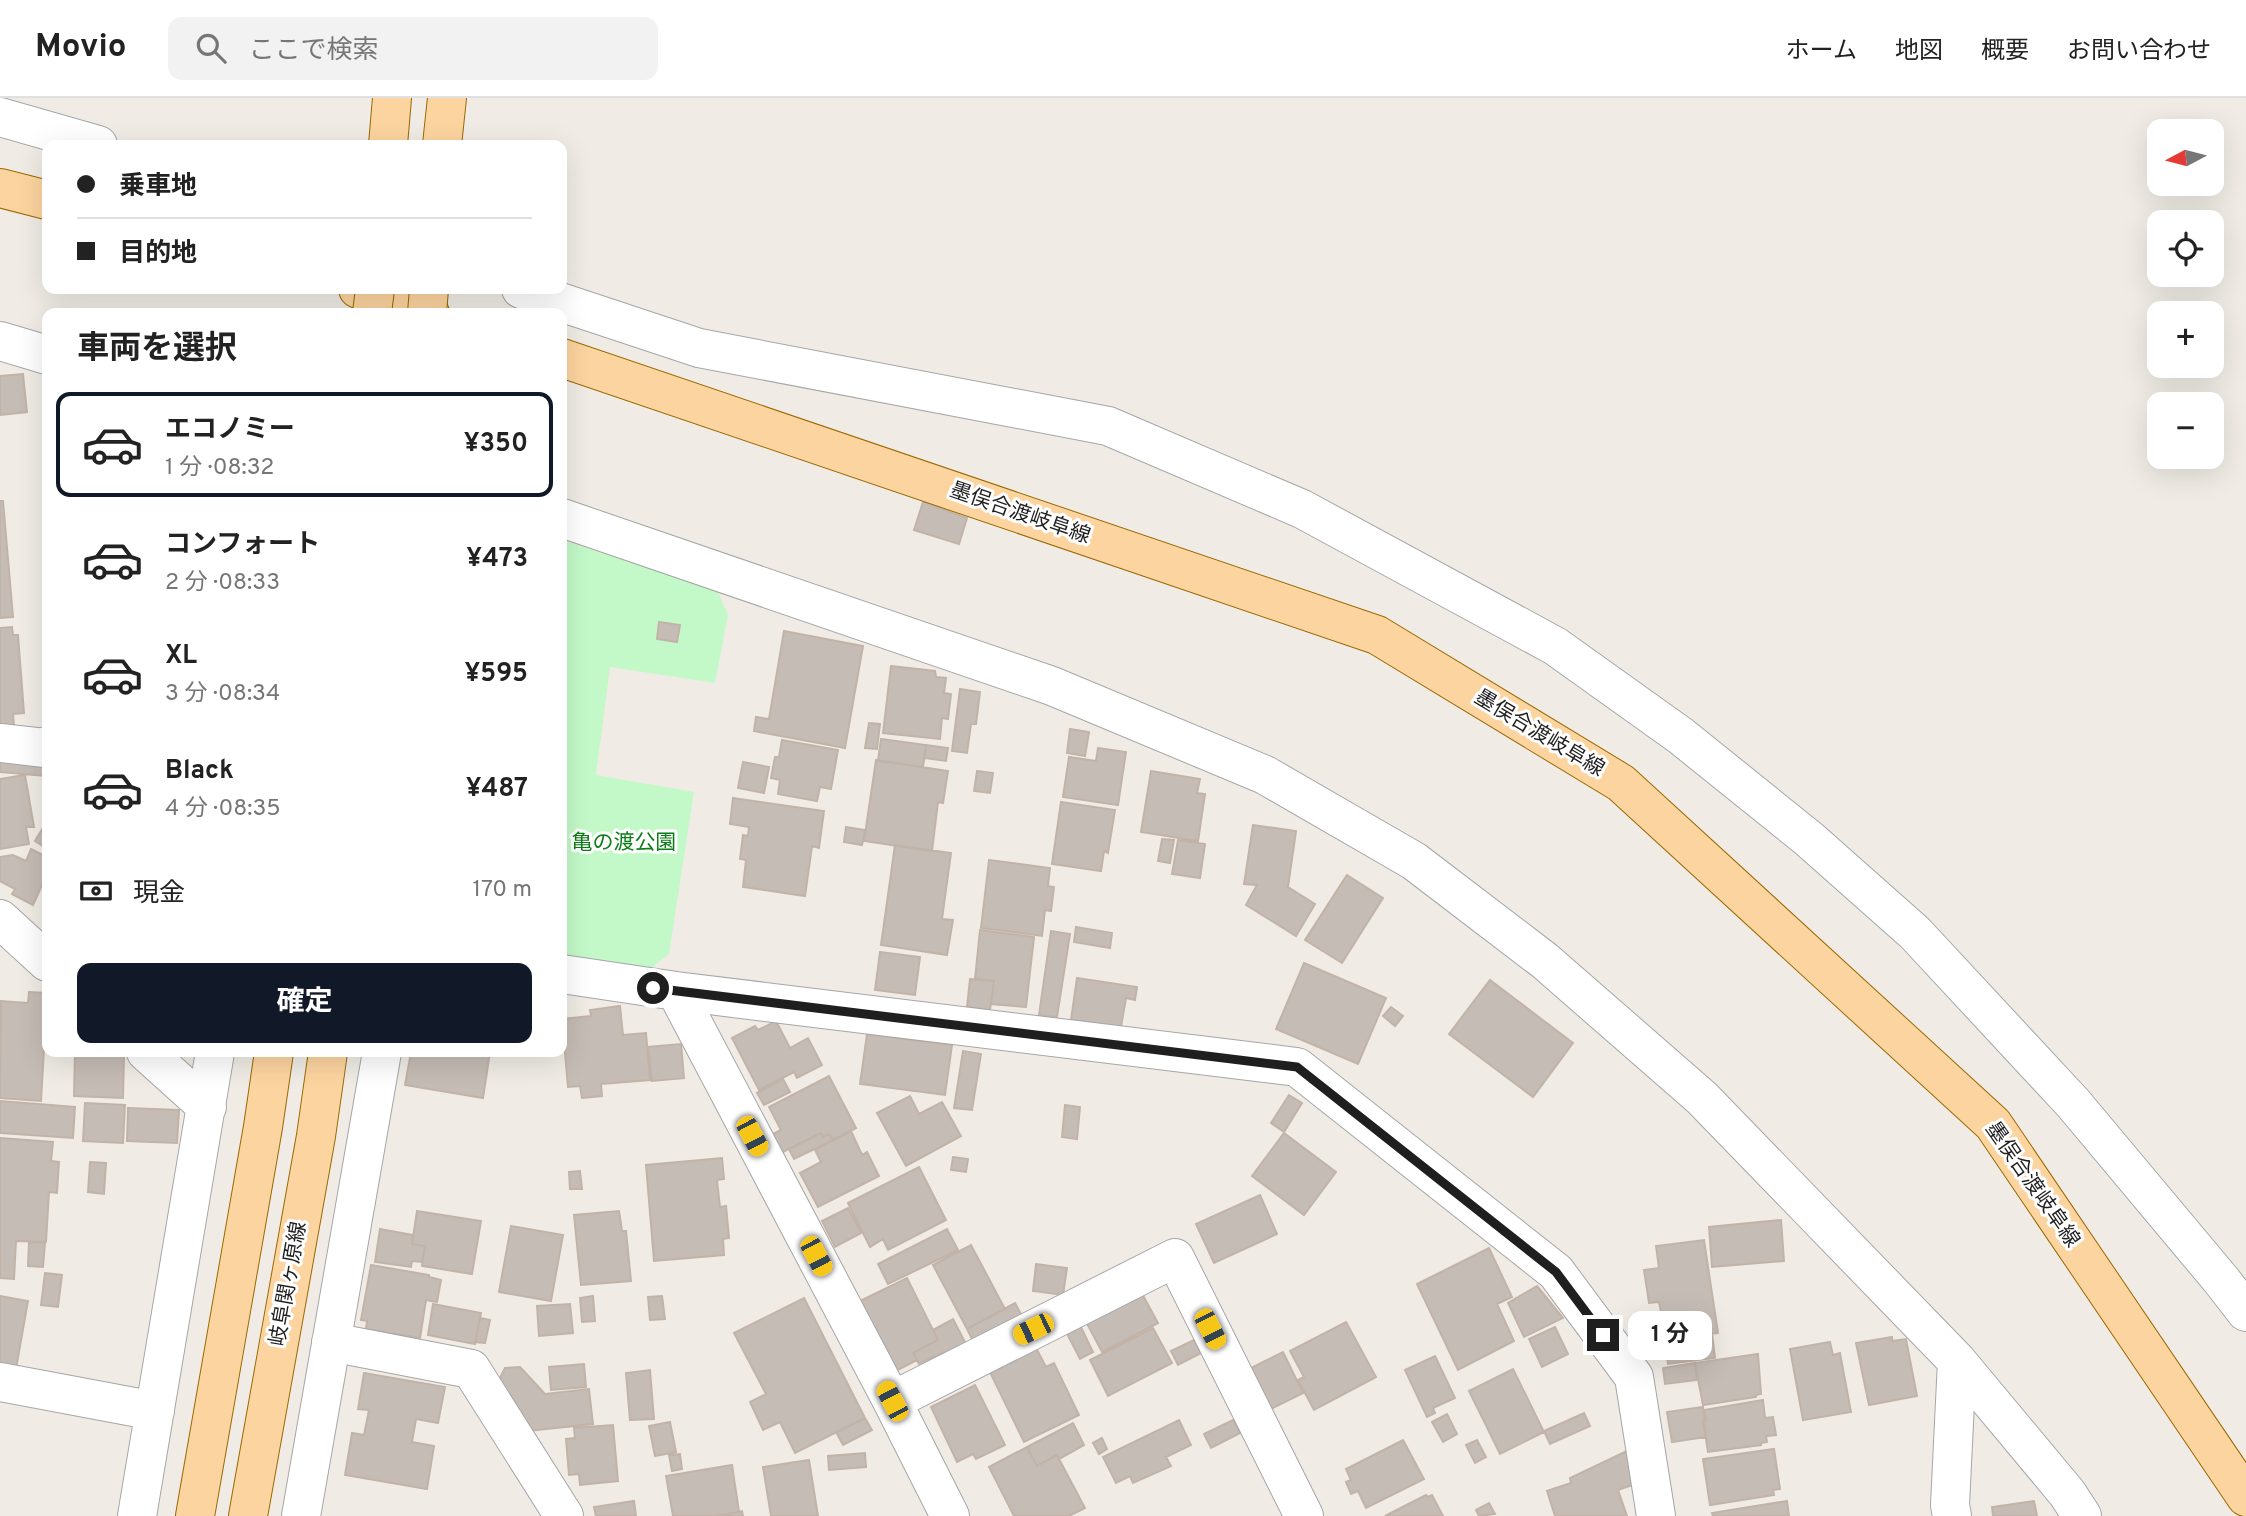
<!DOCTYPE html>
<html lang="ja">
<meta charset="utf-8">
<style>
:root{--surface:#fff;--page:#f2f2f2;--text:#222;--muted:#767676;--line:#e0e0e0;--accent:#111827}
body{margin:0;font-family:Overpass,"Noto Sans JP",sans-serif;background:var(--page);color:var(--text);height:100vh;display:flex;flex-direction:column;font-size:26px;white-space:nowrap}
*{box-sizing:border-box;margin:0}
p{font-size:23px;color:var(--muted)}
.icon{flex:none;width:38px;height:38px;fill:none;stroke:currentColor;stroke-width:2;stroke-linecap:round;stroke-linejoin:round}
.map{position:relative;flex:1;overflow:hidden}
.side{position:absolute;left:42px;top:210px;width:525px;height:749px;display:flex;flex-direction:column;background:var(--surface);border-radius:14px;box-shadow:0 7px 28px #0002}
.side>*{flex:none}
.guide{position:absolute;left:42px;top:42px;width:525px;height:154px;border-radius:14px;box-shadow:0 7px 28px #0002;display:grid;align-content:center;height:154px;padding:0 35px;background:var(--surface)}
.needle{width:46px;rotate:263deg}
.tools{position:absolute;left:2147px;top:21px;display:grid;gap:14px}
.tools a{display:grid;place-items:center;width:77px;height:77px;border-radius:14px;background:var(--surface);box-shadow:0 7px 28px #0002;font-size:35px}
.end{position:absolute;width:32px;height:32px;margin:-16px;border:9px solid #1f1f1f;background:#fff;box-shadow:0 0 0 4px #fff}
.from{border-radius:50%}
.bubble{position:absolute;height:49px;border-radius:14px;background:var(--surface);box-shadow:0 7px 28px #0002;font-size:23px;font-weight:700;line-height:49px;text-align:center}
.car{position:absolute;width:21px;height:42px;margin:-21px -10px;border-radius:9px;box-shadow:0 0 5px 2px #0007;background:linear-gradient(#f5c518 24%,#345 0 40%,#f5c518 0 76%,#345 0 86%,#f5c518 0)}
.guide b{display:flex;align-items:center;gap:24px;height:66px;font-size:26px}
.guide b+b{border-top:2px solid var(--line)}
.guide i{width:18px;height:18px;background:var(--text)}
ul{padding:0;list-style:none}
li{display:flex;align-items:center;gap:21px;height:105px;margin:0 14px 10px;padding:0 21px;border:4px solid transparent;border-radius:14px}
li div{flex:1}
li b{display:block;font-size:26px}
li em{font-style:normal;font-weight:700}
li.selected{border-color:var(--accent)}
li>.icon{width:63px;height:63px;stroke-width:1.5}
h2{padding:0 35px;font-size:32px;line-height:84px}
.pay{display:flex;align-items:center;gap:18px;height:77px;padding:0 35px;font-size:26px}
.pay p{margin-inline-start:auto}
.button{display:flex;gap:14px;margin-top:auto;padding:14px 35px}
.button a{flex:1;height:80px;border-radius:14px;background:var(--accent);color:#fff;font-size:28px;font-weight:700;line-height:80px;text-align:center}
header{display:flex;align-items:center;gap:42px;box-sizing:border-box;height:98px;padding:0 35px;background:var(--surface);border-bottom:2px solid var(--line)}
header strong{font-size:33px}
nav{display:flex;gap:38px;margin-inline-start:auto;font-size:24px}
.search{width:490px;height:63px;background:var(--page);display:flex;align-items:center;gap:18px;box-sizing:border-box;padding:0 24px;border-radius:14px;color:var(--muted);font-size:26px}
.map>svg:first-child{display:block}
</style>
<header>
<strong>Movio</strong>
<div class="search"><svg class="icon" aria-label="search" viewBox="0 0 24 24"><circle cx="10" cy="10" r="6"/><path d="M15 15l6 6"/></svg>ここで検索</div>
<nav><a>ホーム</a><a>地図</a><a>概要</a><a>お問い合わせ</a></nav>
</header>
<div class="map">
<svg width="2246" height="1418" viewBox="0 0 2246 1418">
<rect width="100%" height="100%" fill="#f0ece5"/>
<!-- park -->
<path fill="#c3f9c8" d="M562,442l155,50 11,25 -13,68 -105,-16 -14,108 98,17 -25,162 -18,14 -89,-13z"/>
<!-- building -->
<path fill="#c5bcb5" stroke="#c2b3a8" stroke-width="2" d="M23,276l4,38 -27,3v-39z
M0,403h3l10,116 -13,1z
M923,404l44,16 -8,26 -45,-14z
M659,524l21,3 -3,17 -20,-3z
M12,529l1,8h5l6,78 -11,1 1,11 -14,2v-99z
M784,533l79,15 -18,102 -91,-17 2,-14 13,2z
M891,568l44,5 1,6 10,1 -2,15 7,1 -3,25 -6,-1 -2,21 -57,-6z
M960,591l20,3 -4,32h-5l-4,29 -15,-2z
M869,625l11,1 -3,25 -12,-1z
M1070,631l19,3 -4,24 -18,-3z
M881,641l45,6 -3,22 -45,-6z
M782,642l56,10 -7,39 -11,-2 -3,14 -39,-7 2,-14 -9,-2 4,-21h4z
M926,647l22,3 -2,13 -22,-3z
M1098,650l28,4 -8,53 -55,-8 6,-40 27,4z
M0,662l46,4 -1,12 -45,-4z
M876,662l72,11 -5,32 -5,-1 -6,49 -68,-10z
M743,664l26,5 -5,26 -26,-5z
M977,673l16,2 -3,20 -16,-2z
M1151,673l49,8 -3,14 8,1 -7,47 -57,-9z
M25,677l9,52h-8l3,17 -29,5v-70z
M733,700l91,13 -5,37 -7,-2 -7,50 -62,-9 3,-27 -6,-1 3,-24 5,1 1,-9 -19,-3z
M1061,704l54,8 -7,43 -4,-2 -3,20 -49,-7z
M47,723v28l-12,-8z
M1253,727l43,6 -8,56 27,17 -19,32 -50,-31 11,-20 -13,-1z
M846,729l19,3 -3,15 -18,-3z
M1162,741l12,1 -4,23 -12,-2z
M1178,742l27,4 -5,34 -28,-4z
M895,747l56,8 -9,66 11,1 -6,35 -66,-10z
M31,751l16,8v17l-14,31 -21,-11 3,-5 -15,-8v-24l13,-2 13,6z
M989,762l61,8 -2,18 6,1 -3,24 -6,-1 -3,26 -61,-8z
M1347,777l36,23 -41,65 -37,-23z
M1076,829l36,6 -2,15 -36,-6z
M980,832l54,7 -8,70 -35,-3 3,-23 -19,-2z
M1051,833l19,3 -13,83 -18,-2z
M880,854l40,5 -5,38 -40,-5z
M1304,865l82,35 -28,66 -82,-35z
M1077,880l60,9 -2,13 -9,-2 -5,29 -50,-7z
M970,881l24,2 -4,29 -23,-3z
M1490,882l83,63 -40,54 -84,-63z
M29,894l18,1v56h-3l-3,52 -41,-3 1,-97 27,2z
M620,908l3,29 23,-2 4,47 -49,4 1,12 -20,2 -2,-12 -12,1 -6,-68 29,-3 -1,-6z
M1391,909l12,9 -8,10 -12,-10z
M776,923l14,27 18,-10 14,27 -25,13 -3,-6 -35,18 -27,-52 23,-12 3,4z
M867,936l85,11 -7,50 -85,-11z
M681,946l3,34 -32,3 -4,-34z
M963,953l18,3 -9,56 -18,-2z
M75,954h34v2l15,1 -1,43 -49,-2z
M411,954h79l-7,46 -78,-13z
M829,978l27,52 -23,12 -4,-6 -6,3 -2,-4 -40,20 -10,-18 10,-5 -12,-23z
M783,981l7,13 -26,13 -7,-12z
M1289,997l13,8 -18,29 -13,-9z
M910,998l9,18 23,-12 19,34 -55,30 -29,-53z
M0,1003l75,6 -2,31 -73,-5z
M85,1005l40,2 -2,38 -40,-2z
M1065,1007l15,2 -3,32 -15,-2z
M128,1010l51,2 -2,33 -50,-2z
M851,1033l11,24 5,-3 12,24 -61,31 -18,-34 21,-11 -6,-12z
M821,1035l2,4 6,-3 4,6 -39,19 -5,-10z
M1284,1035l52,39 -32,43 -52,-39z
M0,1040l53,4 -2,19 8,1 -2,31 -8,-1 -3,50 -30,-1 -2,38 -14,-1z
M953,1059l15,2 -2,13 -15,-2z
M722,1060l2,21 -7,1 3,27 6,-1 3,32 -6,1 1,16 -70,6 -8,-96z
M90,1064l16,1 -2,31 -16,-2z
M919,1069l27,53 -58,30 -5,-11 -13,8 -22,-44z
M580,1073l2,18h-12l-1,-17z
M1260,1097l17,39 -63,29 -18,-39z
M848,1110l13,25 -26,14 -13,-26z
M417,1113l64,10 -9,53 -50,-8 3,-20 -13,-2z
M619,1113l3,20h4l5,50 -50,4 -7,-70z
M1781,1122l3,41 -72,6 -3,-40z
M511,1128l52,9 -12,66 -52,-9z
M380,1131l33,6 -1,9 13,2 -3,16 -10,-1 -1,6 -36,-5z
M947,1131l11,21 -70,34 -10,-20z
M1704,1142l14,93 -63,8 -4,-28 10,-1 -2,-10 -10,1 -5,-33 15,-2 -3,-22z
M29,1144l16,1 -2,24 -15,-1z
M971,1147l34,64 -38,20 -34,-64z
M1489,1150l23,49 -15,7 17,37 -56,29 -41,-86z
M1036,1166l31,4 -4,27 -30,-4z
M371,1167l58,10v2l12,3 -4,22 -11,-2 -6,38 -54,-9 1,-8 -6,-1z
M45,1175l17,2 -4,32 -17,-2z
M907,1180l31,62 -25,13 4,7 -21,11 -36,-70z
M1537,1188l26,32 -39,19 -16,-34z
M1139,1190l19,35 -56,29 -19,-36z
M0,1198l28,5 -12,68 -16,-2z
M593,1198l2,25 -13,1 -2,-24z
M662,1198l3,23 -15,1 -2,-23z
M804,1200l61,120 -70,35 -15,-31 -17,8 -13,-28 16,-8 -32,-61z
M1015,1205l7,13 -49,25 -6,-12z
M433,1206l48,9 -6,31 -47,-9z
M570,1206l3,29 -34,3 -2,-30z
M480,1220l10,2 -5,23 -10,-1z
M953,1221l14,27 -21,11 -2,-5 -25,12 -6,-11 25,-13 -5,-10z
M1077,1221l16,33 -13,7 -17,-33z
M1346,1224l30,55 -62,33 -16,-30 6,-3 -14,-26z
M1555,1229l13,27 -26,13 -13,-28z
M1153,1230l19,35 -64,33 -18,-36z
M1712,1235l3,25 -47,6 -3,-24z
M1892,1239v4l14,-2 11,57 -48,9 -13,-62z
M1194,1242l7,13 -23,12 -7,-14z
M1830,1244l3,13 7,-2 11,59 -48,8 -13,-71z
M1034,1246l12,23 8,-4 25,52 -55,27 -37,-76z
M1283,1254l20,41 -32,16 -20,-41z
M1758,1256l3,40 -5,1v2l-53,8 -8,-42z
M1435,1258l20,42 -22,10 2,5 -8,4 -22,-47z
M1695,1265l2,17 -32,4 -2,-16z
M584,1266l2,23 -35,3 -2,-23z
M520,1269l25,27 44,-5 4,35 -65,7 -30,-49 7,-14z
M1513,1271l31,63 -44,22 -31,-63z
M650,1272l4,49 -24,1 -4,-47z
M364,1275l81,14 -7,36 -22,-4 -4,23 22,4 -7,43 -82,-14 7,-42 12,2 5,-25 -11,-1z
M975,1287l30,60 -29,14 -3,-5 -16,8 -26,-55z
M1763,1302l2,18 8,-1 3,18 -10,1 1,6 -6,1v2l-53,7 -5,-31 3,-1 -2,-10z
M1703,1309l3,30 -34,5 -5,-30z
M1584,1315l6,13 -40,18 -6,-13z
M1447,1316l10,20 -14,8 -11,-20z
M865,1320l7,12 -29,15 -7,-13z
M1179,1322l12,25 -25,12 5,9 -38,17 -3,-7 -14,7 -13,-26z
M1233,1322l7,13 -29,15 -7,-14z
M670,1324l6,30 -21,4 -6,-30z
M1073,1325l11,22 -25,14 -2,-4 -20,11 -10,-19z
M613,1327l5,56 -38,4 -1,-11 -10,1 -3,-36 9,-1 -1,-10z
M1102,1340l5,11 -8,5 -6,-11z
M1403,1342l21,39 -58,29 -8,-17 -7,3 -5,-12 5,-2 -5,-11z
M1477,1342l9,17 -11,6 -9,-18z
M1027,1349l10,19 20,-11 28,53 -16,8h-55l-25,-49z
M1774,1351l6,40 -7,1 1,5 -64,10 -7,-46z
M1629,1352l6,34 -17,6 9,26h-72l-8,-25 24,-8 -1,-5z
M865,1355l1,14 -37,3 -1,-14z
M680,1356l2,15 -10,2 -3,-16z
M809,1362l9,56h-47l-8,-49z
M732,1367l7,47 -25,4h-41l-7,-40z
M1426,1397l2,2 4,-2 11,21h-58z
M634,1403l2,15h-40l-2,-9z
M1787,1403l2,15h-76l-1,-3z
M2034,1403l3,15h-44l-1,-9z
M1489,1405l6,11 -16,2 -3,-6z
M742,1413l1,5h-29l25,-4z"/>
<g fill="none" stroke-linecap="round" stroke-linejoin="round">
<defs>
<path id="minor" d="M0,19l98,28
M521,191l178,59 409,78 194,83 253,137 126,90 128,103 106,94 158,170 149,178 24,31
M0,243l47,14
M562,420l490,168 213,89 149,86 131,100 157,137 255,263 110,132 15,23
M0,645l45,5 2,-2
M0,821l47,43
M562,876l114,17 621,76 259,205 78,105 22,139
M676,893l216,410 58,115
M146,954l61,55
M331,1244l140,27 93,147
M0,1284l155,29
M892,1303l283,-143 129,258
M137,1418l78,-464
M301,1418l81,-464
M1952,1418l-2,-11 7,-144"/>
<path id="major" d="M388,47l4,-47
M442,47l5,-47
M0,90l47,12
M358,191l72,24
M562,260l815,277 244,148 372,341 253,373
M195,1418l68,-389 11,-75
M248,1418l68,-380 12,-84"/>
</defs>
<!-- minor casing -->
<use href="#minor" stroke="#a6a6a6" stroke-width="40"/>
<!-- major casing -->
<use href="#major" stroke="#9a6900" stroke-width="40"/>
<!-- minor -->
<use href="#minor" stroke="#fff" stroke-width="38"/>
<!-- major -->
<use href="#major" stroke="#fcd49f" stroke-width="38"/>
<defs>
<path id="major-bridge" d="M372,215l3,-24
M427,215l2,-24"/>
</defs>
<!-- major-bridge casing -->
<use href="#major-bridge" stroke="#9a6900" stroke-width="40" stroke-linecap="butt"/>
<!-- major-bridge -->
<use href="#major-bridge" stroke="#fcd49f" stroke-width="38"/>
</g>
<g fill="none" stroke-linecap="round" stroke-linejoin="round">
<!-- route -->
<path stroke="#1f1f1f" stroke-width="9" d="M653,890l644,79 259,205 47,63"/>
</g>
<g text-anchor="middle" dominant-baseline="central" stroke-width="6" stroke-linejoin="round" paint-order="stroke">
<!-- street labels -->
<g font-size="21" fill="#1f1f1f" stroke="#fff">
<text transform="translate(1020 416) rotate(19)">墨俣合渡岐阜線</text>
<text transform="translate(1539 636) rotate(31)">墨俣合渡岐阜線</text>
<text transform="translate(2032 1087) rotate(55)">墨俣合渡岐阜線</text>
<text transform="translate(289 1186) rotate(-80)">岐阜関ヶ原線</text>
</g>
<!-- park labels -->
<g font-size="21" fill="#0c7e17" stroke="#fff">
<text x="624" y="745">亀の渡公園</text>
</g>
</g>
</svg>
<div class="tools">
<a><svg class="needle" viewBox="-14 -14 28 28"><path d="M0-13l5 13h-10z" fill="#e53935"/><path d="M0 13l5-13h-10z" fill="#767676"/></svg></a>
<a><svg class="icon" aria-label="locate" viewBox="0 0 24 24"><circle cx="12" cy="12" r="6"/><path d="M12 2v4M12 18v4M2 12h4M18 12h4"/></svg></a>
<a>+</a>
<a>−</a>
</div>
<i class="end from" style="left:653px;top:890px"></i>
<i class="end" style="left:1603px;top:1237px"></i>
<div class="bubble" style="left:1628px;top:1213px;width:84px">1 分</div>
<i class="car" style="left:752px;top:1038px;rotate:152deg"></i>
<i class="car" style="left:816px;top:1158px;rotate:152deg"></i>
<i class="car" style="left:1033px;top:1231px;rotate:244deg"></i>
<i class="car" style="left:1210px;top:1231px;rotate:153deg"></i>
<i class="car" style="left:892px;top:1303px;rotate:332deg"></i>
<div class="guide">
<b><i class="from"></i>乗車地</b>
<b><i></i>目的地</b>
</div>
<section class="side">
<h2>車両を選択</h2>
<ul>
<li class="selected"><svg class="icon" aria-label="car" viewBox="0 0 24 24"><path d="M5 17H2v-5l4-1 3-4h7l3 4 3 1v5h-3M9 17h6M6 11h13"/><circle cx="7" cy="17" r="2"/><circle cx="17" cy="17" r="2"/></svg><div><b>エコノミー</b><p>1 分 · 08:32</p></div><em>¥350</em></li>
<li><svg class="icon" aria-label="car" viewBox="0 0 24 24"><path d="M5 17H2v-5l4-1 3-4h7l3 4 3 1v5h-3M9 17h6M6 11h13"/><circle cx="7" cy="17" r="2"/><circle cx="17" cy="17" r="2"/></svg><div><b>コンフォート</b><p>2 分 · 08:33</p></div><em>¥473</em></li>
<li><svg class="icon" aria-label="car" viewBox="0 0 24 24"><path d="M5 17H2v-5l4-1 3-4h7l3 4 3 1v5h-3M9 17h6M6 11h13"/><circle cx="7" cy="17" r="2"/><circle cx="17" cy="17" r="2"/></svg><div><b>XL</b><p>3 分 · 08:34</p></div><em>¥595</em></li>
<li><svg class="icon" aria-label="car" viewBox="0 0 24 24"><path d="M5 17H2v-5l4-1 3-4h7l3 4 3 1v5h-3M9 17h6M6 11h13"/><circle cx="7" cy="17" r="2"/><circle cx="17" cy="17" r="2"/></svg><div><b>Black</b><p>4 分 · 08:35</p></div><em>¥487</em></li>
</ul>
<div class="pay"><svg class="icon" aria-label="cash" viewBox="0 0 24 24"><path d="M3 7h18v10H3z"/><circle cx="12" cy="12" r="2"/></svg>現金<p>170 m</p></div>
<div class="button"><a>確定</a></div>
</section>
</div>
